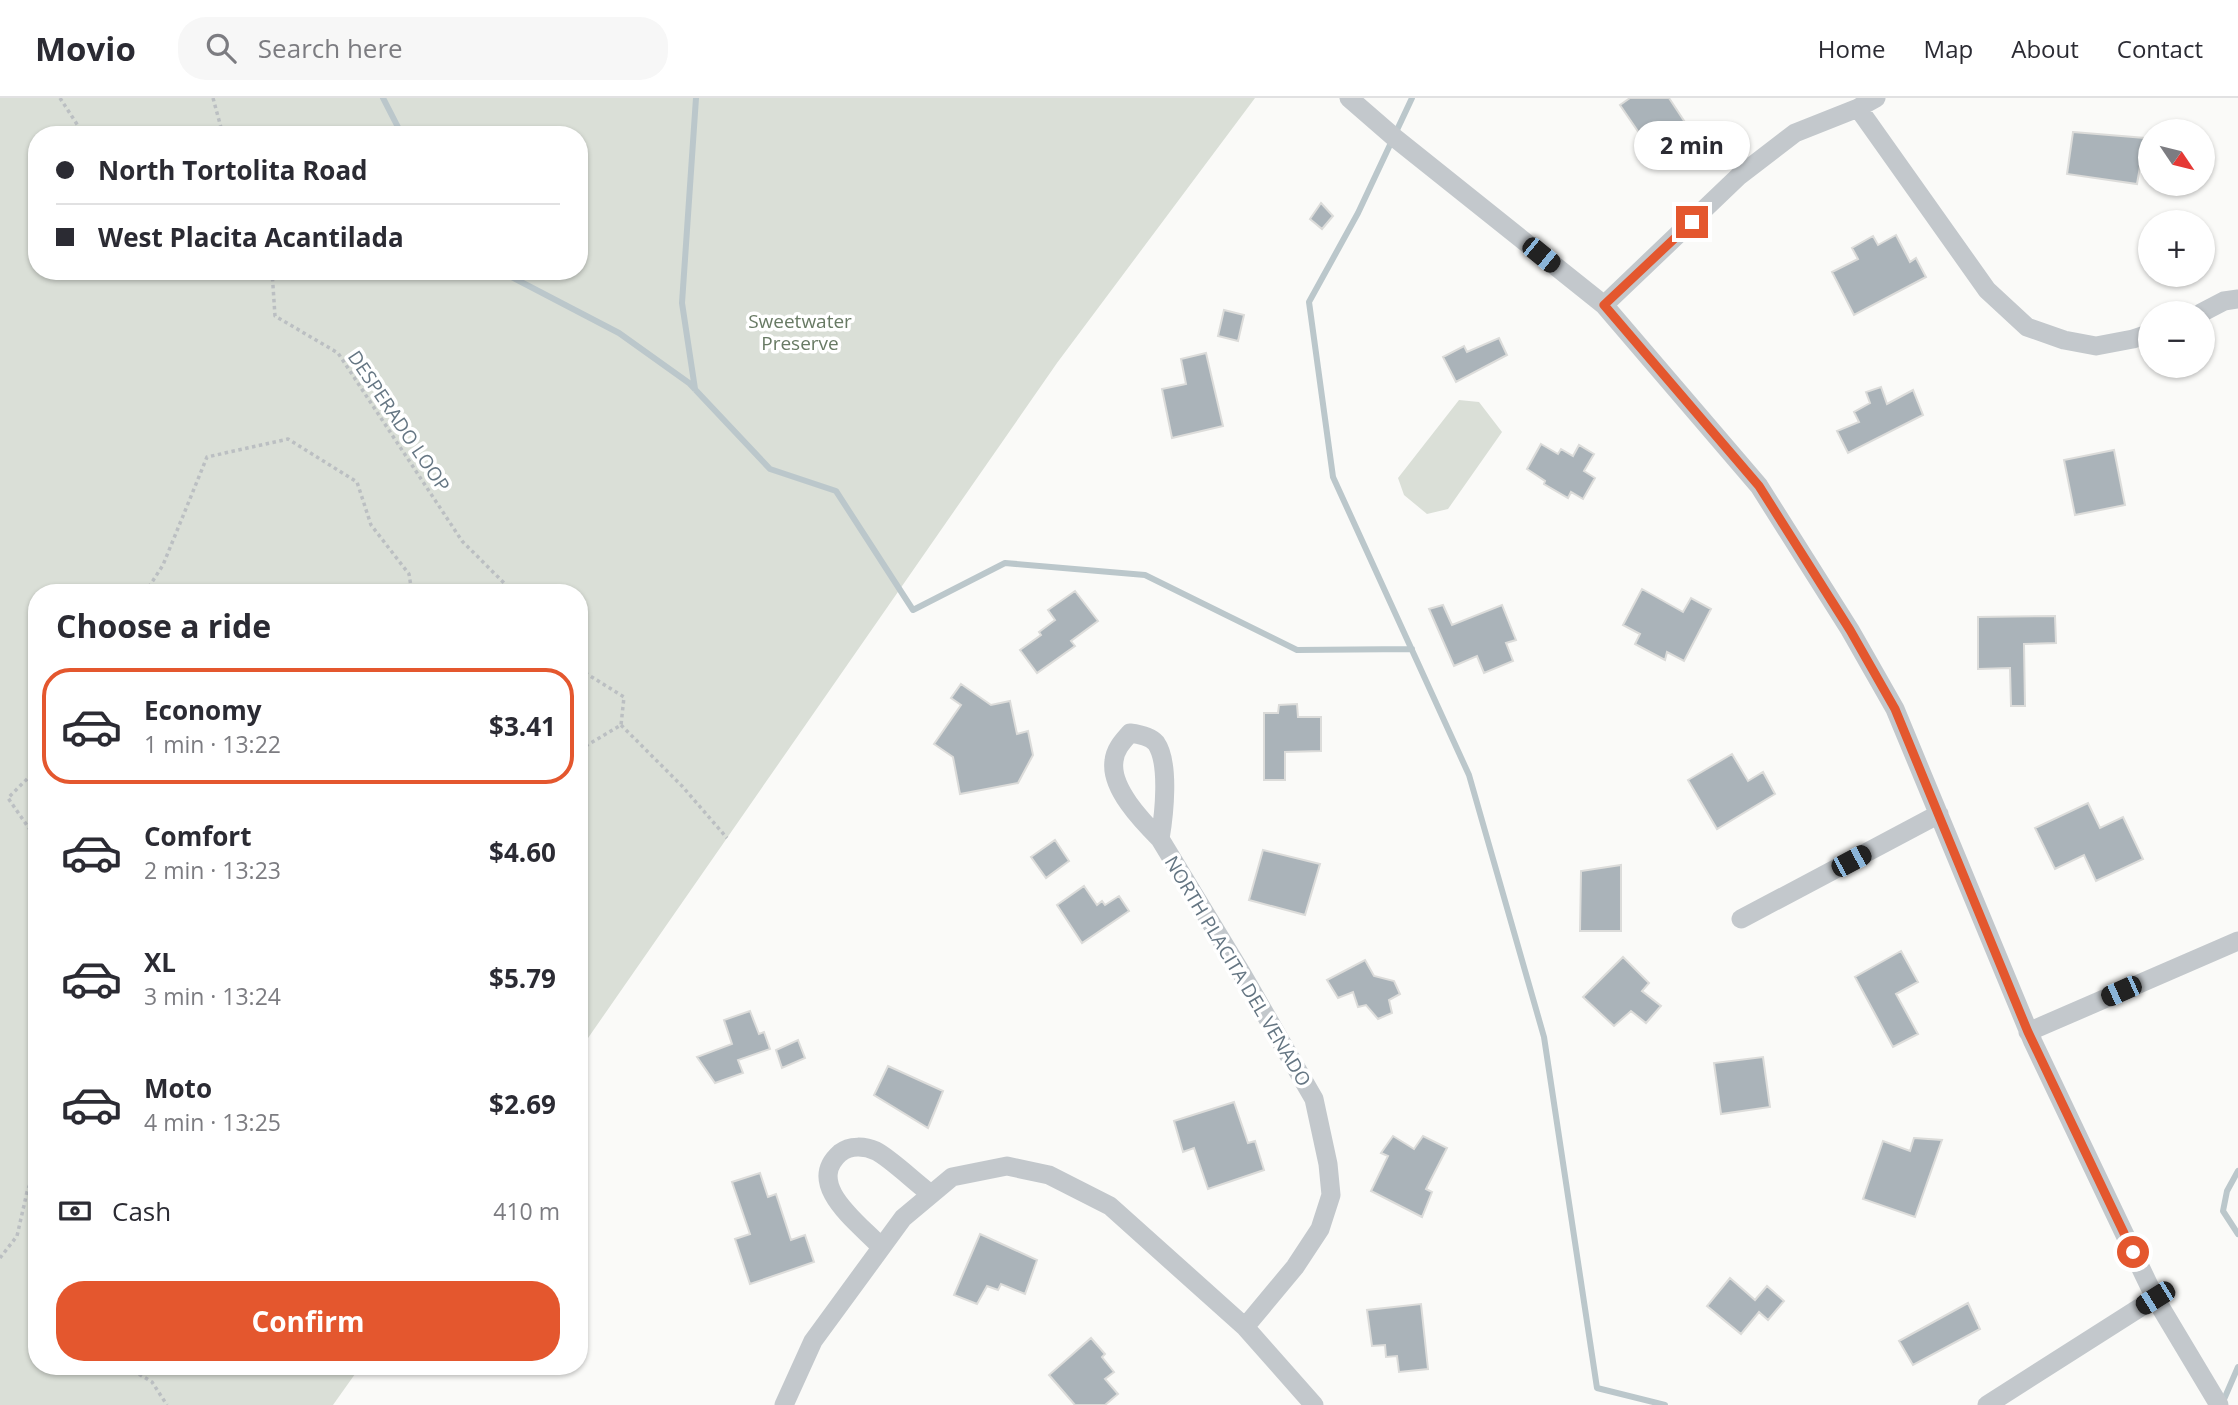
<!DOCTYPE html>
<meta charset="utf-8">
<style>
:root{--surface:#fff;--page:#f7f7f7;--text:#2b2b33;--muted:#7c7c81;--line:#e1e1e2;--accent:#e4572e}
body{margin:0;font-family:"Open Sans",sans-serif;background:var(--page);color:var(--text);height:100vh;display:flex;flex-direction:column;font-size:26px;white-space:nowrap}
*{box-sizing:border-box;margin:0}
p{font-size:23px;color:var(--muted)}
.icon{flex:none;width:38px;height:38px;fill:none;stroke:currentColor;stroke-width:2;stroke-linecap:round;stroke-linejoin:round}
.map{position:relative;flex:1;overflow:hidden}
.side{position:absolute;left:28px;top:486px;width:560px;height:791px;display:flex;flex-direction:column;background:var(--surface);border-radius:28px;box-shadow:0 2px 5px #0004}
.side>*{flex:none}
.banner{position:absolute;left:28px;top:28px;width:560px;height:154px;border-radius:28px;box-shadow:0 2px 5px #0004;display:grid;align-content:center;height:154px;padding:0 28px;background:var(--surface)}
.needle{width:46px;rotate:125deg}
.tools{position:absolute;left:2138px;top:21px;display:grid;gap:14px}
.tools a{display:grid;place-items:center;width:77px;height:77px;border-radius:50%;background:var(--surface);box-shadow:0 2px 5px #0004;font-size:35px}
.end{position:absolute;width:32px;height:32px;margin:-16px;border:9px solid #e4572e;background:#fff;box-shadow:0 0 0 4px #fff}
.from{border-radius:50%}
.bubble{position:absolute;height:49px;border-radius:24px;background:var(--surface);box-shadow:0 2px 5px #0004;font-size:23px;font-weight:700;line-height:49px;text-align:center}
.car{position:absolute;width:21px;height:42px;margin:-21px -10px;border-radius:9px;box-shadow:0 0 5px 2px #0007;background:linear-gradient(#222 24%,#8ab4d8 0 40%,#222 0 76%,#8ab4d8 0 86%,#222 0)}
.banner b{display:flex;align-items:center;gap:24px;height:66px;font-size:26px}
.banner b+b{border-top:2px solid var(--line)}
.banner i{width:18px;height:18px;background:var(--text)}
ul{padding:0;list-style:none}
li{display:flex;align-items:center;gap:21px;height:116px;margin:0 14px 10px;padding:0 14px;border:4px solid transparent;border-radius:28px}
li div{flex:1}
li b{display:block;font-size:26px}
li em{font-style:normal;font-weight:700}
li.active{border-color:var(--accent)}
li>.icon{width:63px;height:63px;stroke-width:1.5}
h2{padding:0 28px;font-size:32px;line-height:84px}
.pay{display:flex;align-items:center;gap:18px;height:77px;padding:0 28px;font-size:26px}
.pay p{margin-inline-start:auto}
.cta{display:flex;gap:14px;margin-top:auto;padding:14px 28px}
.cta a{flex:1;height:80px;border-radius:28px;background:var(--accent);color:#fff;font-size:28px;font-weight:700;line-height:80px;text-align:center}
header{display:flex;align-items:center;gap:42px;box-sizing:border-box;height:98px;padding:0 35px;background:var(--surface);border-bottom:2px solid var(--line)}
header strong{font-size:33px}
nav{display:flex;gap:38px;margin-inline-start:auto;font-size:24px}
.search{width:490px;height:63px;background:var(--page);display:flex;align-items:center;gap:18px;box-sizing:border-box;padding:0 24px;border-radius:28px;color:var(--muted);font-size:26px}
.map>svg:first-child{display:block}
</style>
<header>
<strong>Movio</strong>
<div class="search"><svg class="icon" aria-label="search" viewBox="0 0 24 24"><circle cx="10" cy="10" r="6"/><path d="M15 15l6 6"/></svg>Search here</div>
<nav><a>Home</a><a>Map</a><a>About</a><a>Contact</a></nav>
</header>
<div class="map">
<svg width="2238" height="1307" viewBox="0 0 2238 1307">
<rect width="100%" height="100%" fill="#fafaf8"/>
<!-- green -->
<path fill="#dadfd7" fill-rule="evenodd" d="M0,0h1255l-198,265 -478,688v-458h-542v774h323l-27,38h-333zM37,37h542v136h-542z
M1459,302l20,2 23,30 -54,77 -21,5 -23,-19 -6,-17z"/>
<g fill="none" stroke-linecap="round" stroke-linejoin="round">
<!-- stream -->
<path stroke="#bbc7cb" stroke-width="6" d="M383,0l19,37
M1412,0l-54,115 -49,89 24,175 136,298 75,262 53,351 68,17
M500,173l119,62 70,50 81,86 66,22 77,119 92,-47 140,12 152,75 115,-1
M695,291l-13,-86 14,-205
M2238,1073l-11,20 -4,20 15,23
M2222,1306l16,-37"/>
</g>
<!-- building -->
<path fill="#aab3b9" stroke="#dcdcda" stroke-width="2" d="M1630,0h39l27,41 -17,11 -9,-15 -20,14 -30,-44z
M2073,34l72,6 -8,46 -70,-10z
M1321,105l12,13 -11,13 -12,-10z
M1896,137l14,27 6,-4 10,19 -72,38 -22,-43 26,-13 -6,-11 21,-12 5,9z
M1224,212l20,5 -6,26 -20,-5z
M1499,240l8,17 -51,27 -13,-25 21,-11 3,6z
M1206,255l17,73 -51,12 -10,-49 24,-5 -5,-25z
M1881,289l6,17 26,-14 10,25 -75,38 -11,-22 22,-9 -5,-10 16,-9 -4,-11z
M1541,346l17,10 3,-5 12,7 6,-11 15,9 -10,17 11,7 -12,21 -12,-7 -3,6 -24,-14 1,-3 -18,-12z
M2114,352l11,55 -50,10 -11,-55z
M1642,491l41,23 8,-14 20,11 -27,52 -17,-9 -2,8 -30,-16 5,-10 -17,-9z
M1075,493l23,30 -27,20 4,5 -38,27 -17,-23 21,-15 -2,-3 16,-12 -7,-10z
M1443,507l9,20 50,-20 14,35 -10,3 7,18 -29,12 -7,-17 -23,10 -25,-57z
M2055,518l1,27 -32,1 1,62h-14l-1,-38 -32,1v-52z
M961,586l30,21 19,-4 7,33 11,-3 5,24 -15,28 -58,11 -7,-37 -19,-13 27,-39 -10,-7z
M1297,606l1,13h23v34l-36,1v28h-21v-67h14l1,-8z
M1732,656l16,27 15,-9 12,22 -58,35 -29,-49z
M2088,705l12,25 23,-11 20,42 -47,22 -12,-26 -29,14 -20,-41z
M1055,742l14,21 -23,17 -15,-21z
M1263,752l57,14 -15,51 -56,-15z
M1621,767v66h-41l1,-60z
M1084,788l13,19 5,-4 3,4 14,-9 10,15 -47,32 -25,-38z
M1901,853l17,31 -22,12 22,40 -25,13 -38,-70z
M1623,859l26,26 -7,8 19,15 -15,17 -15,-12 -17,15 -31,-29z
M1365,862l9,16 20,5 6,13 -11,6 3,13 -14,6 -12,-14 -8,2 -5,-15 -15,6 -11,-18z
M750,913l9,23 5,-2 6,17 -32,11 5,13 -28,10 -18,-26 35,-13 -8,-24z
M798,942l7,18 -23,10 -6,-18z
M1763,959l7,50 -49,7 -7,-51z
M888,968l55,25 -15,37 -54,-33z
M1234,1004l14,41 7,-2 9,29 -56,19 -14,-41 -11,4 -9,-31z
M1393,1038l21,13 9,-13 24,12 -21,41 6,3 -10,25 -51,-26 17,-35 -7,-3z
M1914,1040l28,2 -27,77 -52,-18 20,-58 27,10z
M760,1075l8,24 8,-3 15,46 14,-5 9,27 -64,22 -15,-45 15,-5 -18,-52z
M980,1136l57,26 -12,34 -24,-10 -3,6 -11,-4 -10,18 -23,-9z
M1730,1180l25,22 12,-14 17,15 -16,19 -9,-8 -18,22 -34,-28z
M1968,1205l12,26 -67,36 -14,-24z
M1421,1206l7,65 -29,3 -2,-16 -11,1 -1,-12 -13,1 -5,-36z
M1091,1240l14,16 -3,3 12,15 -9,7 13,15 -13,11h-30l-26,-30z"/>
<g fill="none" stroke-linecap="round" stroke-linejoin="round">
<!-- path -->
<path stroke="#bbbfc2" stroke-width="3.5" stroke-dasharray="3.5 3.5" stroke-linecap="butt" d="M60,0l24,37
M213,0l10,37
M272,173l3,45 63,37 124,188 52,52
M145,495l18,-28 44,-108 81,-18 69,43 14,43 38,49 3,19
M579,571l45,28 -3,28 -37,22 -5,-1
M621,627l61,61 45,52
M37,671l-29,29 25,36 4,38
M0,1160l17,-22 10,-44 10,-26
M127,1269l25,15 15,23"/>
<!-- minor -->
<path stroke="#c3c8cc" stroke-width="19" d="M1349,0l46,40 209,167 155,181 91,144 45,79 138,333 122,256 64,107
M1858,10l129,182 40,37 37,13 32,6 37,-7 18,-6
M1604,207l135,-129 56,-43 63,-25 18,-10
M2201,215l23,-12 14,-2
M1160,741c4,-24 10,-76 -4,-96 -6,-7 -18,-9 -26,-10 -7,8 -15,16 -16,28 -4,27 28,60 46,78l82,135 72,125 14,65 3,31 -11,34 -25,38 -50,60
M1741,821l198,-105
M2028,934l210,-91
M881,1149c-22,-24 -77,-62 -41,-94 10,-8 25,-7 36,-2 14,7 41,33 55,43
M784,1307l29,-64 90,-123 49,-41 55,-11 42,9 61,31 135,121 69,78
M1987,1307l168,-107"/>
</g>
<g fill="none" stroke-linecap="round" stroke-linejoin="round">
<!-- route -->
<path stroke="#e4572e" stroke-width="9" d="M1692,124l-88,83 155,181 91,144 45,79 133,323 105,220"/>
</g>
<g text-anchor="middle" dominant-baseline="central" stroke-width="7" stroke-linejoin="round" paint-order="stroke">
<!-- park labels -->
<g font-size="19" fill="#687a64" stroke="#fff">
<text x="800" y="223">Sweetwater<tspan x="800" dy="22">Preserve</tspan></text>
</g>
<!-- street labels -->
<g font-size="19" fill="#657683" stroke="#fff">
<text transform="translate(399 323) rotate(56)">DESPERADO LOOP</text>
<text transform="translate(1238 873) rotate(59)">NORTH PLACITA DEL VENADO</text>
</g>
</g>
</svg>
<div class="tools">
<a><svg class="needle" viewBox="-14 -14 28 28"><path d="M0-13l5 13h-10z" fill="#e53935"/><path d="M0 13l5-13h-10z" fill="#7c7c81"/></svg></a>
<a>+</a>
<a>−</a>
</div>
<i class="end from" style="left:2133px;top:1154px"></i>
<i class="end" style="left:1692px;top:124px"></i>
<div class="bubble" style="left:1634px;top:23px;width:116px">2 min</div>
<i class="car" style="left:1541px;top:157px;rotate:129deg"></i>
<i class="car" style="left:1851px;top:763px;rotate:62deg"></i>
<i class="car" style="left:2121px;top:893px;rotate:246deg"></i>
<i class="car" style="left:2155px;top:1200px;rotate:238deg"></i>
<div class="banner">
<b><i class="from"></i>North Tortolita Road</b>
<b><i></i>West Placita Acantilada</b>
</div>
<section class="side">
<h2>Choose a ride</h2>
<ul>
<li class="active"><svg class="icon" aria-label="car" viewBox="0 0 24 24"><path d="M5 17H2v-5l4-1 3-4h7l3 4 3 1v5h-3M9 17h6M6 11h13"/><circle cx="7" cy="17" r="2"/><circle cx="17" cy="17" r="2"/></svg><div><b>Economy</b><p>1 min · 13:22</p></div><em>$3.41</em></li>
<li><svg class="icon" aria-label="car" viewBox="0 0 24 24"><path d="M5 17H2v-5l4-1 3-4h7l3 4 3 1v5h-3M9 17h6M6 11h13"/><circle cx="7" cy="17" r="2"/><circle cx="17" cy="17" r="2"/></svg><div><b>Comfort</b><p>2 min · 13:23</p></div><em>$4.60</em></li>
<li><svg class="icon" aria-label="car" viewBox="0 0 24 24"><path d="M5 17H2v-5l4-1 3-4h7l3 4 3 1v5h-3M9 17h6M6 11h13"/><circle cx="7" cy="17" r="2"/><circle cx="17" cy="17" r="2"/></svg><div><b>XL</b><p>3 min · 13:24</p></div><em>$5.79</em></li>
<li><svg class="icon" aria-label="car" viewBox="0 0 24 24"><path d="M5 17H2v-5l4-1 3-4h7l3 4 3 1v5h-3M9 17h6M6 11h13"/><circle cx="7" cy="17" r="2"/><circle cx="17" cy="17" r="2"/></svg><div><b>Moto</b><p>4 min · 13:25</p></div><em>$2.69</em></li>
</ul>
<div class="pay"><svg class="icon" aria-label="cash" viewBox="0 0 24 24"><path d="M3 7h18v10H3z"/><circle cx="12" cy="12" r="2"/></svg>Cash<p>410 m</p></div>
<div class="cta"><a>Confirm</a></div>
</section>
</div>
